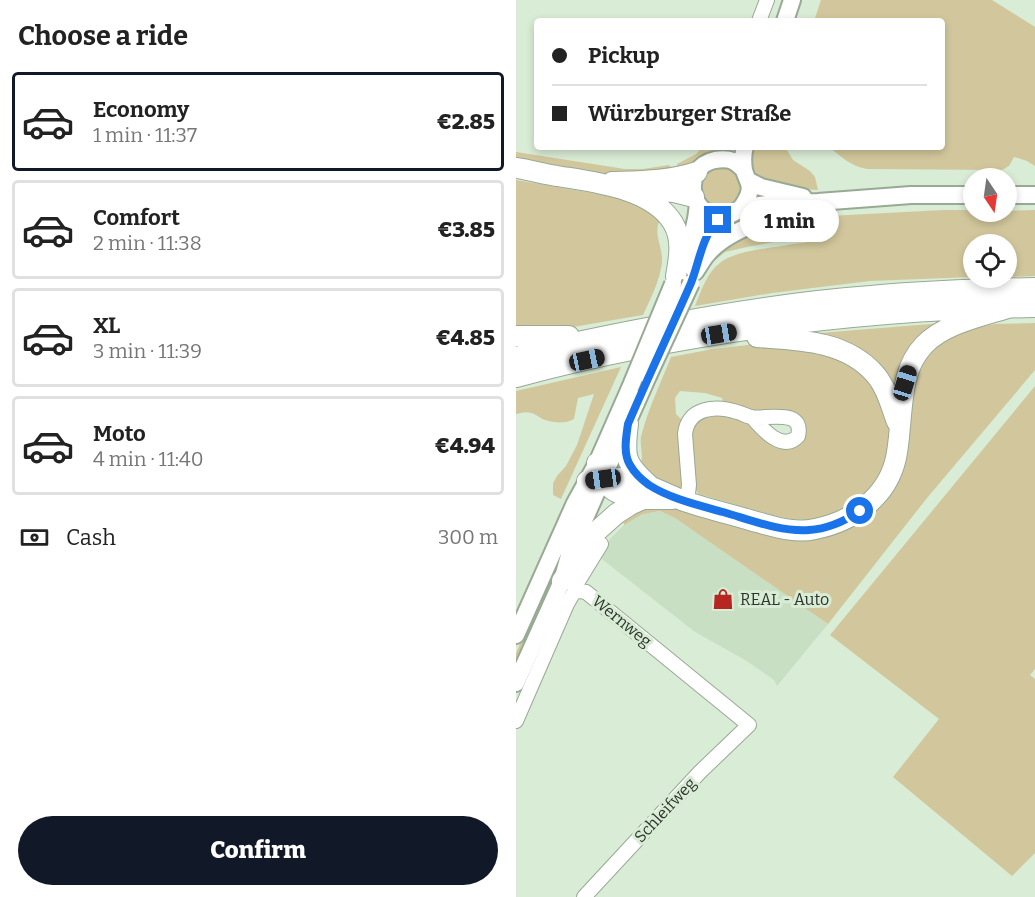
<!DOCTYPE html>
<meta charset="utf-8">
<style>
:root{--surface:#fff;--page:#f6f6f6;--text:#222;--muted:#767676;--line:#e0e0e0;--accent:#111827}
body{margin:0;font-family:Bitter,serif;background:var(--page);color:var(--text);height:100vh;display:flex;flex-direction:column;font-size:22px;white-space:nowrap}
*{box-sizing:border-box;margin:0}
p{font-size:20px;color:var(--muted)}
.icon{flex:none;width:33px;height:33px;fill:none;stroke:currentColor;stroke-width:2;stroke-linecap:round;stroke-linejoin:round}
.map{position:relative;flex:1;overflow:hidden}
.sheet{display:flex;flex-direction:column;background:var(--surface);width:516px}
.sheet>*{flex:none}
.guide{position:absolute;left:18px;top:18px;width:411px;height:132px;border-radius:6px;box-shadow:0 3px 9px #0003;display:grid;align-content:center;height:132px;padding:0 18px;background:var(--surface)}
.needle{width:39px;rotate:167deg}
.controls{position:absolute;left:447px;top:168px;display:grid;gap:12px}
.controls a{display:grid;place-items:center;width:54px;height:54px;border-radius:50%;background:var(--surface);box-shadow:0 3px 9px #0003;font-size:30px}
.end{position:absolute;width:27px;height:27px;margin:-14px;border:8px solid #1a73e8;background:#fff;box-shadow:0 0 0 3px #fff}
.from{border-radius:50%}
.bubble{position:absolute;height:42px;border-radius:21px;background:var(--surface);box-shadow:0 3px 9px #0003;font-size:20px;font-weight:800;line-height:42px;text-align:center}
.car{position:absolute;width:18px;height:36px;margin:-18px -9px;border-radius:8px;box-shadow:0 0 4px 2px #0007;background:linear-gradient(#222 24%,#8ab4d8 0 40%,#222 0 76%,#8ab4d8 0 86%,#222 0)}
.guide b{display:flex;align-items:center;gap:21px;height:57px;font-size:22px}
.guide b+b{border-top:2px solid var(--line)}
.guide i{width:15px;height:15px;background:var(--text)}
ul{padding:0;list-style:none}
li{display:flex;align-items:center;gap:18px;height:99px;margin:0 12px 9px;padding:0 6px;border:3px solid var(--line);border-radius:6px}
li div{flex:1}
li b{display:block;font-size:22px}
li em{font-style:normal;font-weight:800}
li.selected{border-color:var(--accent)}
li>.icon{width:54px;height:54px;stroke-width:1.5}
h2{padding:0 18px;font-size:27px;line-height:72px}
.pay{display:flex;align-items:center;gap:15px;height:66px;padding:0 18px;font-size:22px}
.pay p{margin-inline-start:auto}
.button{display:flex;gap:12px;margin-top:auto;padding:12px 18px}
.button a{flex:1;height:69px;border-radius:36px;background:var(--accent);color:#fff;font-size:24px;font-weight:800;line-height:69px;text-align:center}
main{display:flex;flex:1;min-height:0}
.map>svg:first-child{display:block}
</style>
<main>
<section class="sheet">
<h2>Choose a ride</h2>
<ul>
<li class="selected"><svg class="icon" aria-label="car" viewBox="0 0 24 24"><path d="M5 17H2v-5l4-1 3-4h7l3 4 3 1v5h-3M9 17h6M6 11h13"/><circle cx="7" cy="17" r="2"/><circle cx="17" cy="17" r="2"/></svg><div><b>Economy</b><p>1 min · 11:37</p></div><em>€2.85</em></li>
<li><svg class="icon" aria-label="car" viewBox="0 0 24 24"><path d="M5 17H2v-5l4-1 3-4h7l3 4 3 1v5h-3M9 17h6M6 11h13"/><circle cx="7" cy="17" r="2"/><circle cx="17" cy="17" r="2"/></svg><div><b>Comfort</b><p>2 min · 11:38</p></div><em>€3.85</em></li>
<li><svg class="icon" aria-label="car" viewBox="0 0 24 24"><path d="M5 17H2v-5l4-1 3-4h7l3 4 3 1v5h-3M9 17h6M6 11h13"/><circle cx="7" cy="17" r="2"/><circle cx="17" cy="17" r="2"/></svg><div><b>XL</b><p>3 min · 11:39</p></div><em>€4.85</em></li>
<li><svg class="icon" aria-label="car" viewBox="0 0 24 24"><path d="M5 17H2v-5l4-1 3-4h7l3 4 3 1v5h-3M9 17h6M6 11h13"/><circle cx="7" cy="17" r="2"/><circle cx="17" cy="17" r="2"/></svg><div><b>Moto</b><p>4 min · 11:40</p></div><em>€4.94</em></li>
</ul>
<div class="pay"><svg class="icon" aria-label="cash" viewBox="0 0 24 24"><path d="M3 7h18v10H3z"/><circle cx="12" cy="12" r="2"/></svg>Cash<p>300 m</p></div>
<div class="button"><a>Confirm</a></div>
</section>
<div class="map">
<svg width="519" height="897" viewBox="0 0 519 897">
<rect width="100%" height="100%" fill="#d9ecd5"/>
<!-- built -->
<path fill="#c8dfc4" d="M144,511l15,7 153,106 -51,62 -3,-6 -29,-20 -50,-28 -97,-76 12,-17 14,-14 19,-11z"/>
<!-- green -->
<path fill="#d2c79c" d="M305,0h171l43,27v139l-8,-5 -13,-4 -5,9 -7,4 -135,-1c-17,-3 -25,-12 -38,-22h113v-126h-128z
M187,147h21l-25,12 -5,5 -17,7v-7l19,-10z
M236,147h33l8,13 17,11 5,6 3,13 -19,-1 -44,-11 -5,-12z
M0,152l109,17h18l26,-4 3,4 -38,8 -39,-4 -79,-13z
M202,166l12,2 10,8 2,18 -12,14c-5,0 -10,1 -14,0 -15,-4 -20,-22 -10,-34 3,-4 8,-6 12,-8z
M0,180l106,18 40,18c-11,17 1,28 0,46 -2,18 -11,36 -19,53l-76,13 -51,4z
M427,210h30l1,2 61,-2v66l-28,1 -1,-33h-32l-1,33 -103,4 -98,12 -77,13c6,-15 12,-34 26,-44 16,-12 53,-14 72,-18 9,-1 20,-2 27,-7 7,-5 9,-13 9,-21z
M304,218c0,10 -2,12 -10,17l-63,12 -22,5 -18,15c10,-33 82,-45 113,-49z
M427,323l-45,76 -14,-22 -77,-43z
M519,323v47l-108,128 -99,126 -153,-106 -15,-7 -17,3 -19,11 -2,-9 17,-7 21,-3 172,29c21,-7 30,-13 47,-28l35,-133 23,-32 34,-14 24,-4z
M232,345h25l62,10 34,24 21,40 2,18 -2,20 -18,35 -35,24 -28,4 -18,-1 -19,-4 -73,-21c-13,-12 -8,-54 -6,-70l20,-13 31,7 32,25 25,-16 -78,-24 -1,-5 -17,-5 -25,-2 -5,7 1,16 6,6 -2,5 3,62 -5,1 -29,-11 -9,-12c5,-9 -2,-21 2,-32 7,-26 19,-51 29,-76l42,-8z
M105,367l-60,132 -8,-4v-12l4,-7 9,-10 11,-21 17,-51 -16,4 -4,21c-9,5 -19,4 -29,1 -5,-2 -9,-6 -14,-7 -5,-2 -10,0 -15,1v-23z
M519,386v283l-5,6 5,4v174l-23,23 -119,-99 46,-58 -109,-84z
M72,502l-72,165v-14l46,-101z"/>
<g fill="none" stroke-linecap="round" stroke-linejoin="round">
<defs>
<path id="minor" d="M243,21l8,-21
M171,502l2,-17 -4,-51c3,-27 31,-29 52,-22 5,1 9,4 14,5 12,3 54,-10 47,19 -15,17 -36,-7 -46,-19
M58,592l6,-1 6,1 163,133 -49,47 -116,125
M0,721l51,-117 7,-12 3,-9 24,-39"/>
<path id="major" d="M269,21l7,-21
M228,170c-3,-3 -7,-7 -11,-9 -5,-2 -12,-2 -18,-1 -35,7 -26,60 10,56 9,-2 17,-7 21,-16 8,-14 1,-18 -2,-30 -1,-7 -1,-17 1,-23
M233,181l12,6 42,10
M490,195h29
M225,208l26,-4 51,-2 93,-7h63
M183,259c6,-16 10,-32 25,-43
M165,267c9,-21 15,-40 17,-63
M179,272c5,-7 8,-14 14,-20 14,-15 36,-25 56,-32 13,-5 27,-7 40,-13
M0,635l59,-132 22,-40 33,-75
M0,683l46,-102 8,-29 78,-176"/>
<path id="highway" d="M0,168c14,2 27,6 41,8 36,6 95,12 116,47 10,16 6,36 3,53
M96,182c28,-1 58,-1 85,-10
M128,190l30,2 20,5
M0,336h53
M241,337c41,3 87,3 117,36 12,13 17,33 23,49
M0,357c48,-13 98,-23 147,-32 69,-13 138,-24 208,-29 54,-5 109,-7 164,-8
M0,377c169,-45 344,-67 519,-70
M112,424c-4,32 -4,39 21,61
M81,463c11,30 16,30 46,36
M71,481c9,-1 18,-3 27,-3 24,0 43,12 65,21 23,9 49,14 74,22 20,5 41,13 62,8 36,-7 70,-30 80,-67 3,-11 4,-24 5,-36 3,-29 3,-59 24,-81 21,-22 59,-29 87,-38
M46,581l35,-50 19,-17 14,-9 13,-6h30"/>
</defs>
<!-- minor casing -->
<use href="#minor" stroke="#98a994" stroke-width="16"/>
<!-- major casing -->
<use href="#major" stroke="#98a994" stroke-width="20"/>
<!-- highway casing -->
<use href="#highway" stroke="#98a994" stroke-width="22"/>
<!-- minor -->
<use href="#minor" stroke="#fff" stroke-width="14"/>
<!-- major -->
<use href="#major" stroke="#fff" stroke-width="16"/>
<!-- highway -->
<use href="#highway" stroke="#fff" stroke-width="20"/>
<defs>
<path id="major-bridge" d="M132,376l43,-93
M114,388l43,-104"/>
</defs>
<!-- major-bridge casing -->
<use href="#major-bridge" stroke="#98a994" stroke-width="20" stroke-linecap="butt"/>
<!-- major-bridge -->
<use href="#major-bridge" stroke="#fff" stroke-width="16"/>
</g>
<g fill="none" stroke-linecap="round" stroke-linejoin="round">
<!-- route -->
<path stroke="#1a73e8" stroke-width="8" d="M202,220c-16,16 -19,43 -27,63 -21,48 -43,94 -63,141 -2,14 -5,29 2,41 4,7 12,15 19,20 22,14 49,20 74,27 28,8 57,20 86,18 18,-1 36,-9 51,-19"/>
</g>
<!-- icons -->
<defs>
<symbol id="shop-bare" viewBox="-9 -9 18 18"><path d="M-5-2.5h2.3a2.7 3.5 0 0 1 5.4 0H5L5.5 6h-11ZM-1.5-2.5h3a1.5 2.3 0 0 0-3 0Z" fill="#b62722" stroke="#d9ecd5" stroke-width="2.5" paint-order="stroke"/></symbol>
</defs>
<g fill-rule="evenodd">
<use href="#shop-bare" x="192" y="584" width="30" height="30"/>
</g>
<g text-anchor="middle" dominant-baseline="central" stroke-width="6" stroke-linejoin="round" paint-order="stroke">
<!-- poi labels -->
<g font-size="16" fill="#2e352d" stroke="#d9ecd5" text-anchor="start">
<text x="224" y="599">REAL - Auto</text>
</g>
<!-- street labels -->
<g font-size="16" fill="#2e352d" stroke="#d9ecd5">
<text transform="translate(106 621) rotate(39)">Wernweg</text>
<text transform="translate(149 810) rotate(-47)">Schleifweg</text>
</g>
</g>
</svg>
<div class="controls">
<a><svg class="needle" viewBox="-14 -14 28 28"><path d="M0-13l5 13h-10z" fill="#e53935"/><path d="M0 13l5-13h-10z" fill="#767676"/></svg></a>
<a><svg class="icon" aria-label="locate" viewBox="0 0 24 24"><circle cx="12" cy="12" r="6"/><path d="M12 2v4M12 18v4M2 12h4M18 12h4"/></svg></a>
</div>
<i class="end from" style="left:344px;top:511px"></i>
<i class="end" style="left:202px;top:220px"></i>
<div class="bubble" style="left:224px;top:200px;width:99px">1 min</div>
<i class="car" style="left:203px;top:334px;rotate:81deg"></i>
<i class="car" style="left:71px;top:360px;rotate:78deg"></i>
<i class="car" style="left:389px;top:383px;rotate:17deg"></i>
<i class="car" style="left:87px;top:479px;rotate:262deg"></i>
<div class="guide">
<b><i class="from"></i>Pickup</b>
<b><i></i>Würzburger Straße</b>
</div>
</div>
</main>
